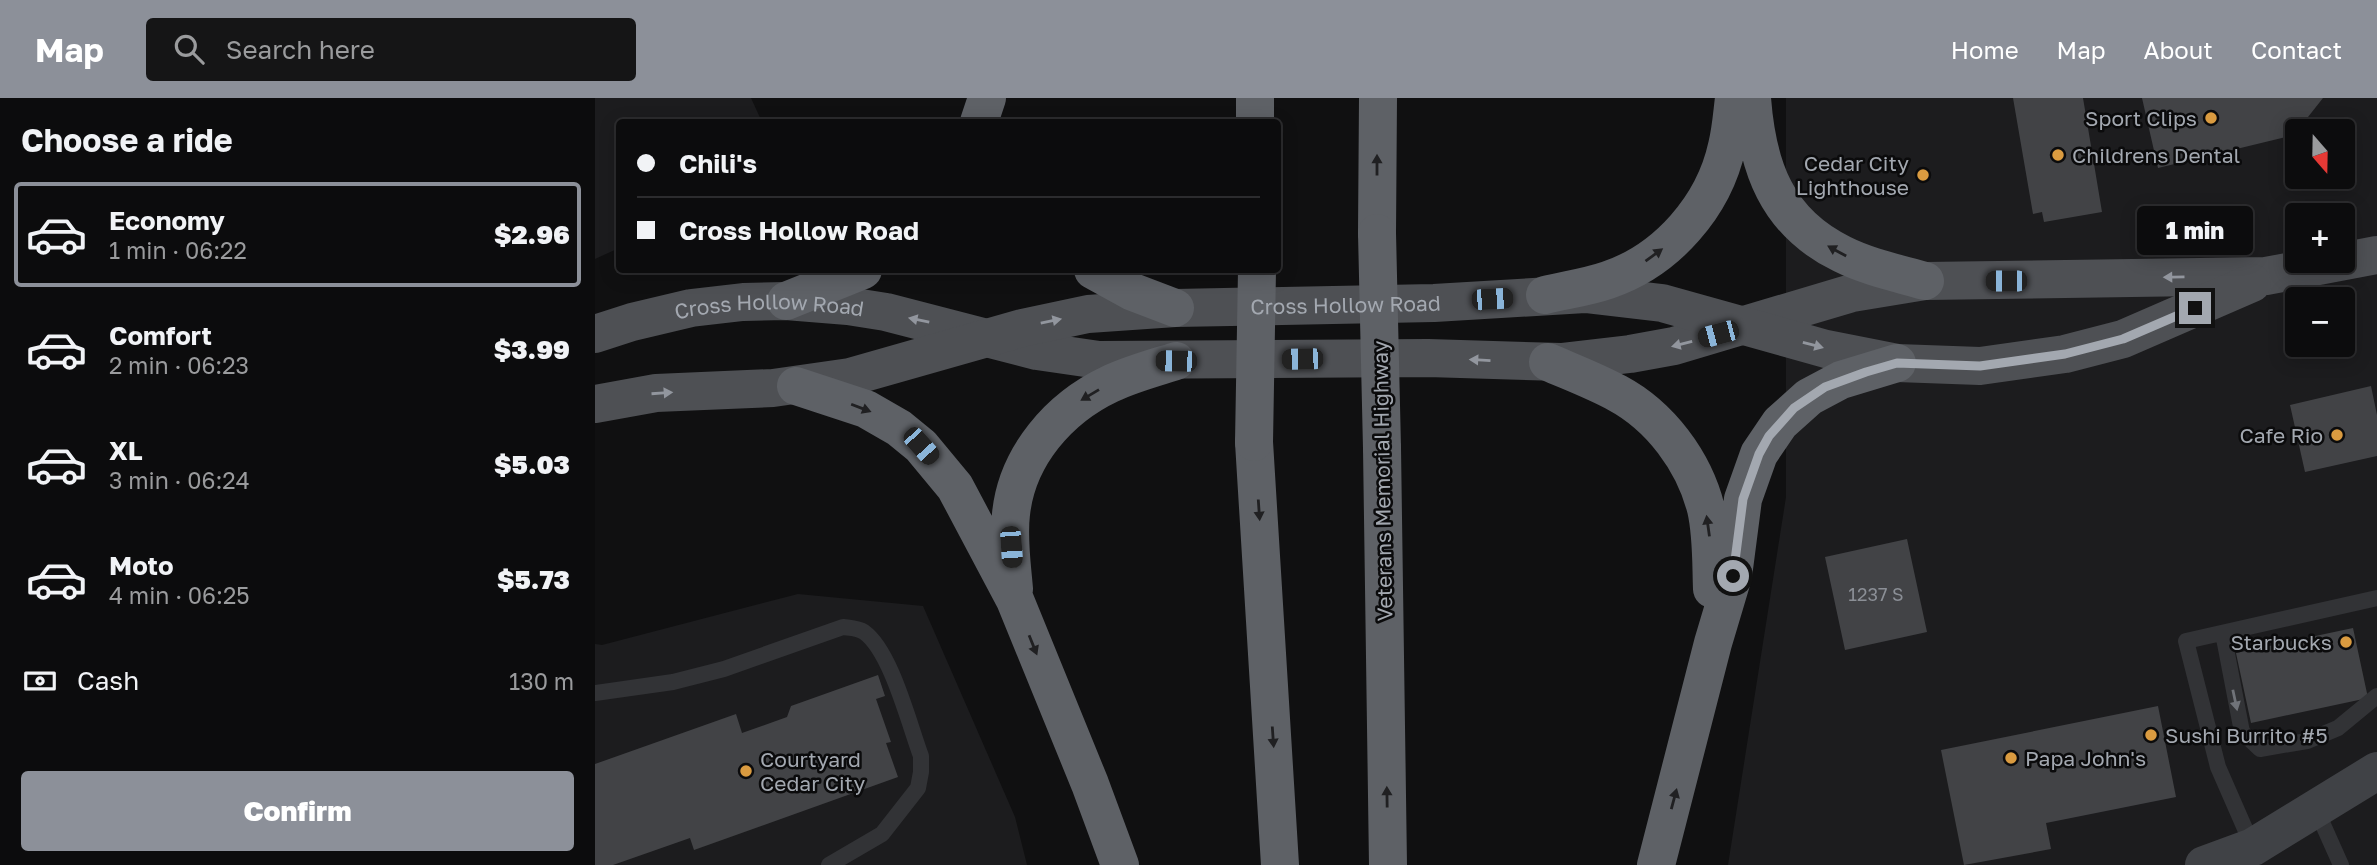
<!DOCTYPE html>
<meta charset="utf-8">
<style>
:root{--surface:#0c0c0d;--page:#151516;--text:#f1f3f6;--muted:#9a9b9d;--line:#2c2c2e;--accent:#8c9099}
body{margin:0;font-family:"Golos Text",sans-serif;background:var(--page);color:var(--text);height:100vh;display:flex;flex-direction:column;font-size:26px;white-space:nowrap}
*{box-sizing:border-box;margin:0}
p{font-size:23px;color:var(--muted)}
.icon{flex:none;width:38px;height:38px;fill:none;stroke:currentColor;stroke-width:2;stroke-linecap:round;stroke-linejoin:round}
.map{position:relative;flex:1;overflow:hidden}
.details{display:flex;flex-direction:column;background:var(--surface);width:595px}
.details>*{flex:none}
.guide{position:absolute;left:21px;top:21px;width:665px;height:154px;border-radius:7px;box-shadow:0 4px 18px #0003,0 0 0 2px var(--line);display:grid;align-content:center;height:154px;padding:0 21px;background:var(--surface)}
.needle{width:46px;rotate:160deg}
.buttons{position:absolute;left:1690px;top:21px;display:grid;gap:14px}
.buttons a{display:grid;place-items:center;width:70px;height:70px;border-radius:7px;background:var(--surface);box-shadow:0 4px 18px #0003,0 0 0 2px var(--line);font-size:35px}
.end{position:absolute;width:32px;height:32px;margin:-16px;border:9px solid #a3a8b0;background:#111;box-shadow:0 0 0 4px #111}
.from{border-radius:50%}
.bubble{position:absolute;height:49px;border-radius:7px;background:var(--surface);box-shadow:0 4px 18px #0003,0 0 0 2px var(--line);font-size:23px;font-weight:800;line-height:49px;text-align:center}
.car{position:absolute;width:21px;height:42px;margin:-21px -10px;border-radius:9px;box-shadow:0 0 5px 2px #0007;background:linear-gradient(#222 24%,#8ab4d8 0 40%,#222 0 76%,#8ab4d8 0 86%,#222 0)}
.guide b{display:flex;align-items:center;gap:24px;height:66px;font-size:26px}
.guide b+b{border-top:2px solid var(--line)}
.guide i{width:18px;height:18px;background:var(--text)}
ul{padding:0;list-style:none}
li{display:flex;align-items:center;gap:21px;height:105px;margin:0 14px 10px;padding:0 7px;border:4px solid transparent;border-radius:7px}
li div{flex:1}
li b{display:block;font-size:26px}
li em{font-style:normal;font-weight:800}
li.on{border-color:var(--accent)}
li>.icon{width:63px;height:63px;stroke-width:1.5}
h2{padding:0 21px;font-size:32px;line-height:84px}
.pay{display:flex;align-items:center;gap:18px;height:77px;padding:0 21px;font-size:26px}
.pay p{margin-inline-start:auto}
.primary-button{display:flex;gap:14px;margin-top:auto;padding:14px 21px}
.primary-button a{flex:1;height:80px;border-radius:7px;background:var(--accent);color:#fff;font-size:28px;font-weight:800;line-height:80px;text-align:center}
header{display:flex;align-items:center;gap:42px;box-sizing:border-box;height:98px;padding:0 35px;background:var(--accent);color:#fff}
header strong{font-size:33px}
nav{display:flex;gap:38px;margin-inline-start:auto;font-size:24px}
.search{width:490px;height:63px;background:var(--page);display:flex;align-items:center;gap:18px;box-sizing:border-box;padding:0 24px;border-radius:7px;color:var(--muted);font-size:26px}
main{display:flex;flex:1;min-height:0}
.map>svg:first-child{display:block}
</style>
<header>
<strong>Map</strong>
<div class="search"><svg class="icon" aria-label="search" viewBox="0 0 24 24"><circle cx="10" cy="10" r="6"/><path d="M15 15l6 6"/></svg>Search here</div>
<nav><a>Home</a><a>Map</a><a>About</a><a>Contact</a></nav>
</header>
<main>
<section class="details">
<h2>Choose a ride</h2>
<ul>
<li class="on"><svg class="icon" aria-label="car" viewBox="0 0 24 24"><path d="M5 17H2v-5l4-1 3-4h7l3 4 3 1v5h-3M9 17h6M6 11h13"/><circle cx="7" cy="17" r="2"/><circle cx="17" cy="17" r="2"/></svg><div><b>Economy</b><p>1 min · 06:22</p></div><em>$2.96</em></li>
<li><svg class="icon" aria-label="car" viewBox="0 0 24 24"><path d="M5 17H2v-5l4-1 3-4h7l3 4 3 1v5h-3M9 17h6M6 11h13"/><circle cx="7" cy="17" r="2"/><circle cx="17" cy="17" r="2"/></svg><div><b>Comfort</b><p>2 min · 06:23</p></div><em>$3.99</em></li>
<li><svg class="icon" aria-label="car" viewBox="0 0 24 24"><path d="M5 17H2v-5l4-1 3-4h7l3 4 3 1v5h-3M9 17h6M6 11h13"/><circle cx="7" cy="17" r="2"/><circle cx="17" cy="17" r="2"/></svg><div><b>XL</b><p>3 min · 06:24</p></div><em>$5.03</em></li>
<li><svg class="icon" aria-label="car" viewBox="0 0 24 24"><path d="M5 17H2v-5l4-1 3-4h7l3 4 3 1v5h-3M9 17h6M6 11h13"/><circle cx="7" cy="17" r="2"/><circle cx="17" cy="17" r="2"/></svg><div><b>Moto</b><p>4 min · 06:25</p></div><em>$5.73</em></li>
</ul>
<div class="pay"><svg class="icon" aria-label="cash" viewBox="0 0 24 24"><path d="M3 7h18v10H3z"/><circle cx="12" cy="12" r="2"/></svg>Cash<p>130 m</p></div>
<div class="primary-button"><a>Confirm</a></div>
</section>
<div class="map">
<svg width="1782" height="767" viewBox="0 0 1782 767">
<rect width="100%" height="100%" fill="#101011"/>
<!-- built -->
<path fill="#1c1c1e" fill-rule="evenodd" d="M0,0h156l11,24h-143v126l-24,11z
M1191,0h591v767h-649l58,-368zM1703,33h45v46h-45zM1703,117h45v46h-45zM1703,201h45v46h-45z
M203,496l125,12 92,211 12,48h-432v-221l7,1z"/>
<!-- building -->
<path fill="#424346" d="M1418,0h70l19,114 -58,10 -2,-10 -9,2z
M1547,0h181l-15,19 -11,2 3,12h-2v3l-140,34z
M1776,288l6,29v41l-72,16 -15,-67z
M1312,441l20,93 -82,18 -20,-93z
M1758,530l15,70 -117,25 -15,-70z
M283,577l7,21 -9,3 15,43 -5,1 12,34 -204,73 -4,-12 -77,27h-18v-101l141,-50 6,19 45,-16 4,-11z
M1563,608l18,91 -130,26 5,26 -87,16 -23,-115z"/>
<g fill="none" stroke-linecap="round" stroke-linejoin="round">
<!-- service -->
<path stroke="#323336" stroke-width="16" d="M1628,535l19,99 18,17 47,-8 31,-13 39,-32
M0,595l78,-11 51,-13 119,-42c7,1 15,1 21,5 27,19 45,92 57,124v16l-3,16 -36,46 -53,31
M1721,711l25,56
M1658,749l-35,-80 -32,-126 191,-43"/>
<!-- secondary -->
<path stroke="#404246" stroke-width="38" d="M1609,767l49,-18 124,-76"/>
<!-- primary -->
<g stroke="#4e5054" stroke-width="38">
<path id="s1" d="M0,236l37,-12 59,-14 52,-6 43,-1 62,5 38,6 151,39 62,9 329,-2 133,4 69,-8 44,-8 178,-53 73,-12 341,-5 111,-21"/>
<path id="s2" d="M0,306l61,-11 117,-5 77,-11 172,-49 66,-14 87,-6 259,-5 151,-9 77,9 164,46 71,14 83,3 85,-12 58,-15 129,-56"/>
</g>
<!-- motorway -->
<path stroke="#5e6166" stroke-width="38" d="M660,0v24
M1157,0c5,68 24,124 90,156 26,13 55,19 83,27
M384,24l8,-24
M782,135l1,-135
M498,172l40,22 42,16
M950,197c21,-5 43,-8 63,-15 59,-20 106,-74 119,-134 4,-16 5,-32 7,-48
M191,203l77,-31
M953,264c23,10 47,19 69,31 43,23 77,68 89,116 6,26 5,53 6,80
M201,288l70,23 33,19 22,18 34,41 60,113 75,184 30,81
M659,344l26,423
M787,350l6,417
M419,491c-2,-24 -6,-50 -3,-75 6,-58 48,-106 99,-130 21,-10 44,-16 66,-23
M1061,767l57,-222 20,-67 10,-77 16,-45 21,-31 29,-26 32,-17 56,-17"/>
<!-- motorway-bridge -->
<path stroke="#5e6166" stroke-width="38" d="M782,135l5,215
M659,344l3,-172"/>
</g>
<!-- one-way arrows -->
<defs><path id="oneway-solid" d="M-6-.8H1V-3.2L6.5 0L1 3.2V.8H-6Z" transform="scale(1.75)"/></defs>
<g fill="#202022">
<use href="#oneway-solid" transform="translate(782 67) rotate(-90)"/>
<use href="#oneway-solid" transform="translate(1242 153) rotate(-151)"/>
<use href="#oneway-solid" transform="translate(1059 157) rotate(-36)"/>
<use href="#oneway-solid" transform="translate(495 297) rotate(149)"/>
<use href="#oneway-solid" transform="translate(266 310) rotate(21)"/>
<use href="#oneway-solid" transform="translate(664 412) rotate(86)"/>
<use href="#oneway-solid" transform="translate(1113 428) rotate(-98)"/>
<use href="#oneway-solid" transform="translate(438 547) rotate(68)"/>
<use href="#oneway-solid" transform="translate(678 639) rotate(86)"/>
<use href="#oneway-solid" transform="translate(792 699) rotate(-91)"/>
<use href="#oneway-solid" transform="translate(1079 701) rotate(-75)"/>
</g>
<g fill="#92969e">
<use href="#oneway-solid" transform="translate(1579 179) rotate(179)"/>
<use href="#oneway-solid" transform="translate(324 222) rotate(-168)"/>
<use href="#oneway-solid" transform="translate(456 223) rotate(-12)"/>
<use href="#oneway-solid" transform="translate(1087 246) rotate(166)"/>
<use href="#oneway-solid" transform="translate(1218 247) rotate(15)"/>
<use href="#oneway-solid" transform="translate(885 262) rotate(-177)"/>
<use href="#oneway-solid" transform="translate(67 295) rotate(-4)"/>
</g>
<use fill="#707379" href="#oneway-solid" transform="translate(1640 602) rotate(78)"/>
<g fill="none" stroke-linecap="round" stroke-linejoin="round">
<!-- route -->
<path stroke="#a3a8b0" stroke-width="9" d="M1138,478l10,-77 16,-45 10,-18 25,-28 31,-21 41,-15 31,-9 83,3 85,-12 58,-15 72,-31"/>
</g>
<!-- markers -->
<g fill="#da9b40" stroke="#0b0b0c" stroke-width="2.5">
<circle cx="1616" cy="20" r="7"/>
<circle cx="1463" cy="57" r="7"/>
<circle cx="1328" cy="77" r="7"/>
<circle cx="1742" cy="337" r="7"/>
<circle cx="1751" cy="544" r="7"/>
<circle cx="1556" cy="637" r="7"/>
<circle cx="1416" cy="660" r="7"/>
<circle cx="151" cy="673" r="7"/>
</g>
<g text-anchor="middle" dominant-baseline="central" stroke-width="5" stroke-linejoin="round" paint-order="stroke">
<!-- number labels -->
<g font-size="18" fill="#8b8f96">
<text x="1281" y="496">1237 S</text>
</g>
<!-- poi labels -->
<g font-size="21" fill="#a3a8b0" stroke="#0b0b0c" text-anchor="end">
<text x="1602" y="20">Sport Clips</text>
<text x="1477" y="57" text-anchor="start">Childrens Dental</text>
<text x="1314" y="65">Cedar City<tspan x="1314" dy="24">Lighthouse</tspan></text>
<text x="1728" y="337">Cafe Rio</text>
<text x="1737" y="544">Starbucks</text>
<text x="1570" y="637" text-anchor="start">Sushi Burrito #5</text>
<text x="1430" y="660" text-anchor="start">Papa John's</text>
<text x="165" y="661" text-anchor="start">Courtyard<tspan x="165" dy="24">Cedar City</tspan></text>
</g>
<!-- street labels -->
<g font-size="21" fill="#a3a8b0" stroke="#0b0b0c">
<text stroke="none"><textPath href="#s2" startOffset="761">Cross Hollow Road</textPath></text>
<text stroke="none"><textPath href="#s1" startOffset="178">Cross Hollow Road</textPath></text>
<text transform="translate(787 383) rotate(-91)">Veterans Memorial Highway</text>
</g>
</g>
</svg>
<div class="buttons">
<a><svg class="needle" viewBox="-14 -14 28 28"><path d="M0-13l5 13h-10z" fill="#e53935"/><path d="M0 13l5-13h-10z" fill="#9a9b9d"/></svg></a>
<a>+</a>
<a>−</a>
</div>
<i class="end from" style="left:1138px;top:478px"></i>
<i class="end" style="left:1600px;top:210px"></i>
<div class="bubble" style="left:1542px;top:108px;width:116px">1 min</div>
<i class="car" style="left:1411px;top:183px;rotate:270deg"></i>
<i class="car" style="left:897px;top:201px;rotate:87deg"></i>
<i class="car" style="left:1123px;top:236px;rotate:255deg"></i>
<i class="car" style="left:707px;top:261px;rotate:269deg"></i>
<i class="car" style="left:581px;top:263px;rotate:271deg"></i>
<i class="car" style="left:326px;top:348px;rotate:138deg"></i>
<i class="car" style="left:416px;top:449px;rotate:176deg"></i>
<div class="guide">
<b><i class="from"></i>Chili's</b>
<b><i></i>Cross Hollow Road</b>
</div>
</div>
</main>
